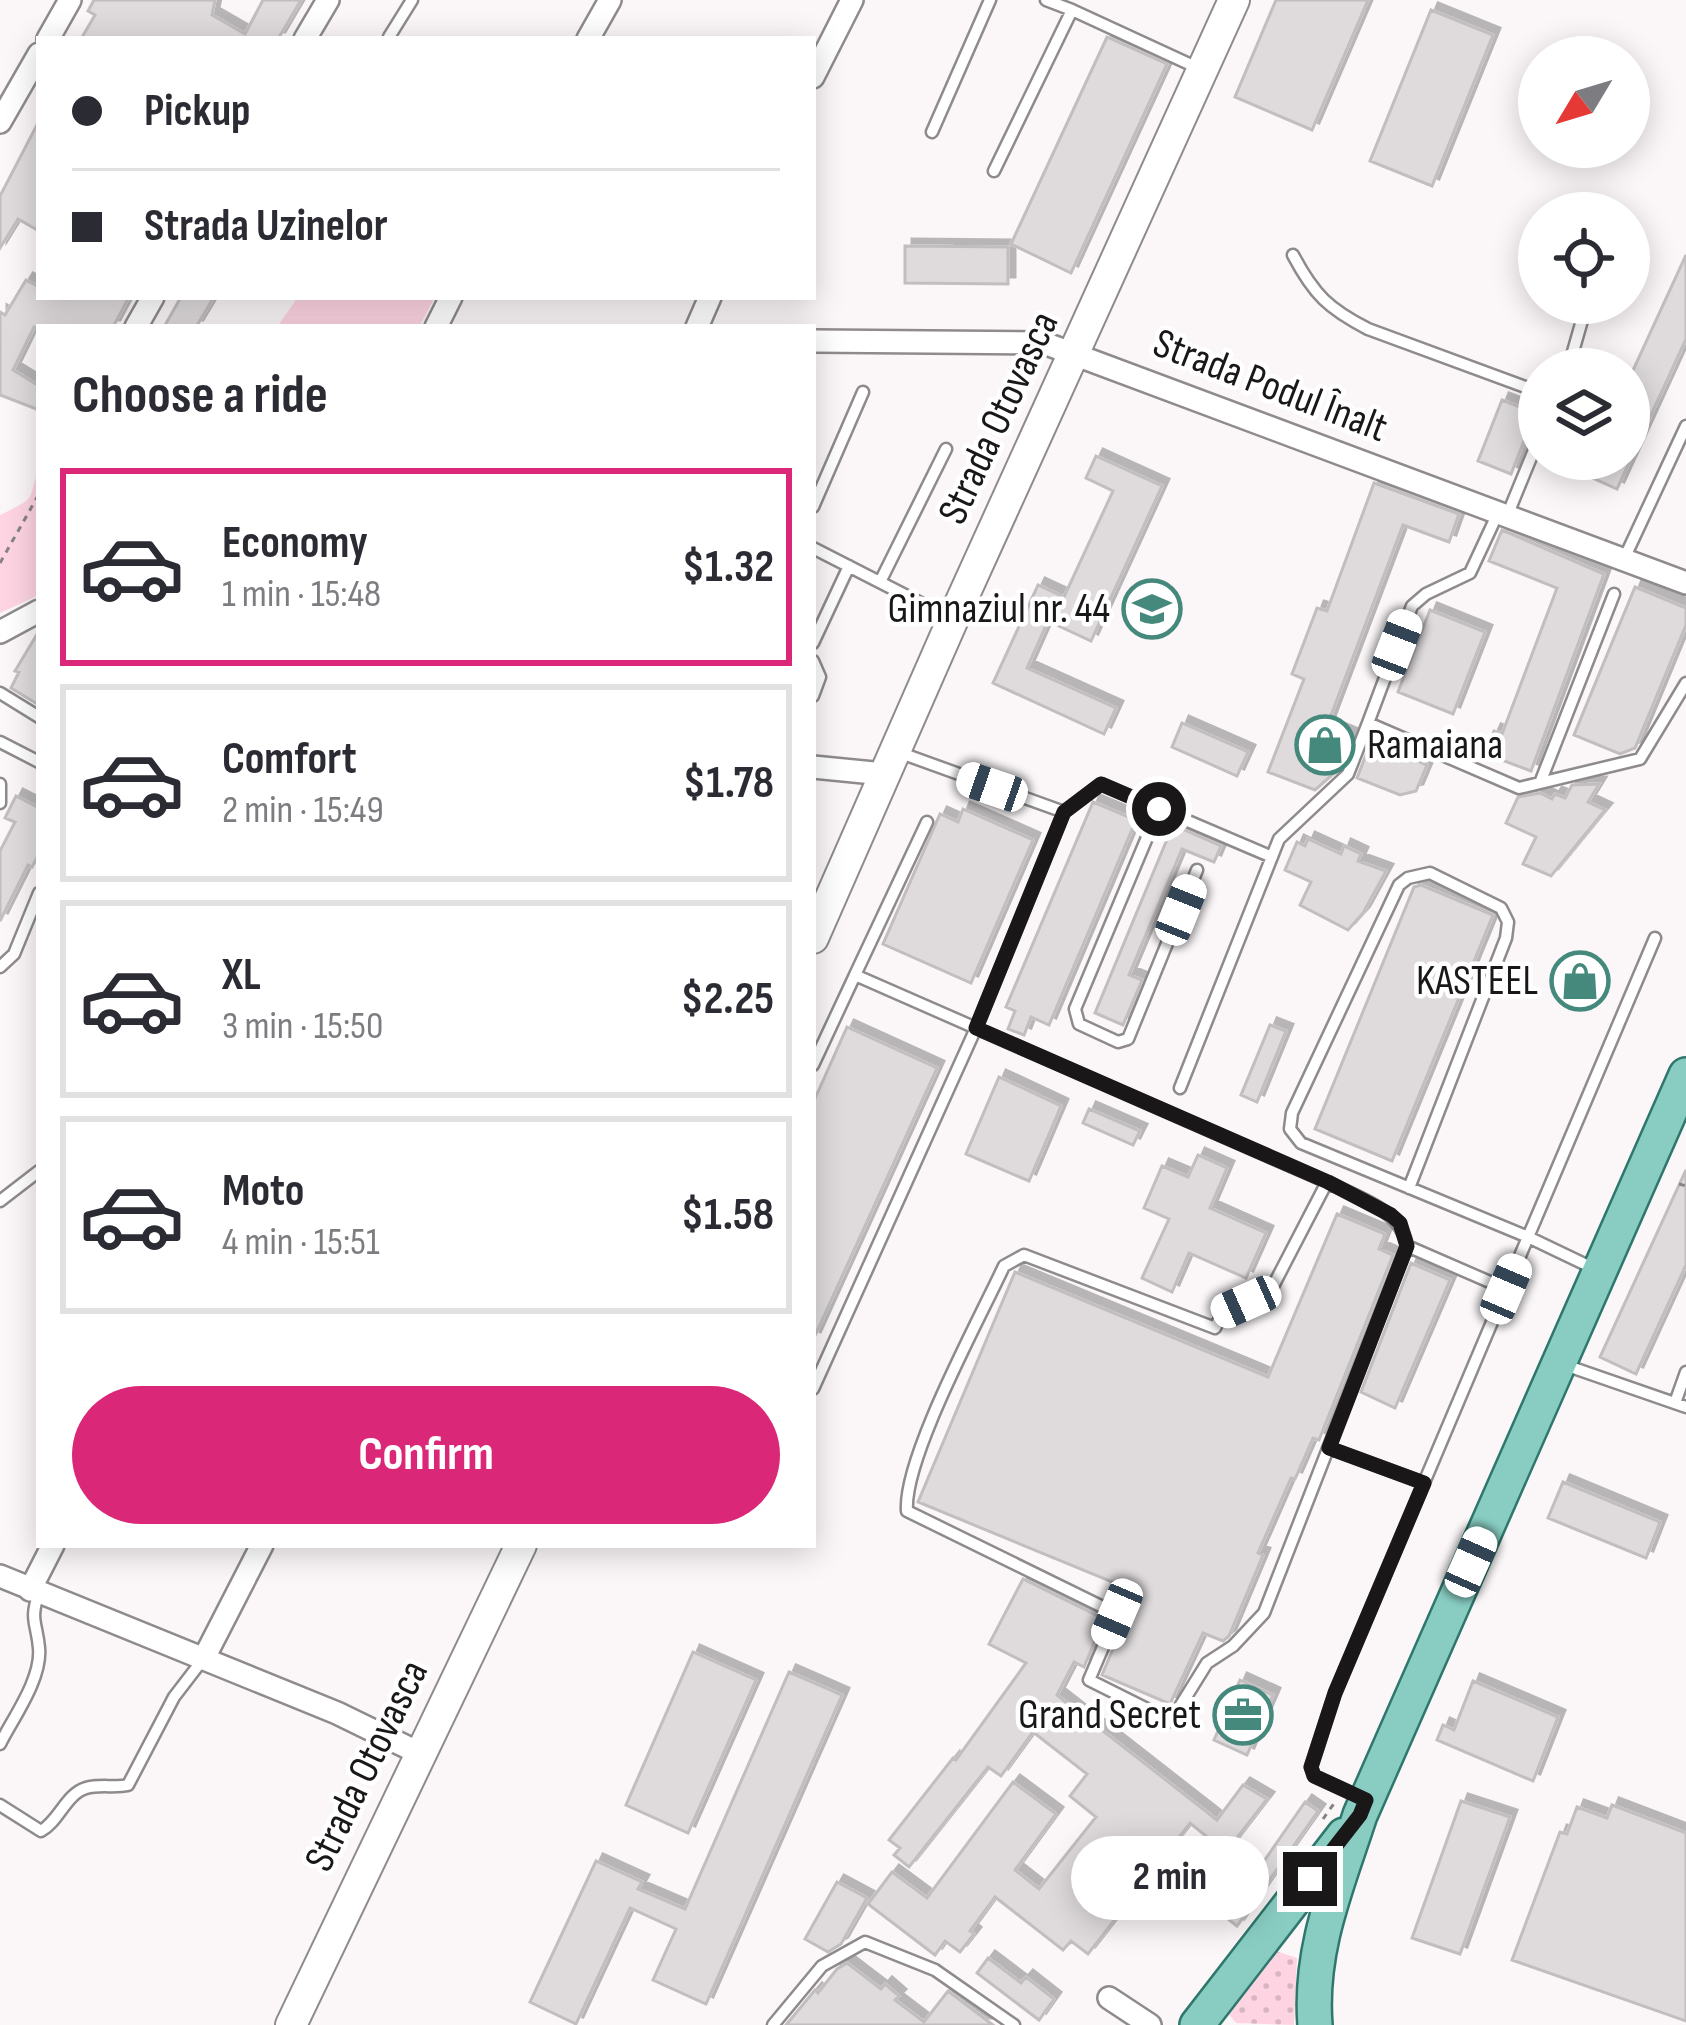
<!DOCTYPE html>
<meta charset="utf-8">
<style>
:root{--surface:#fff;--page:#f2f2f3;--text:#2b2b33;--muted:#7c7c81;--line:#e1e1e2;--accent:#db2777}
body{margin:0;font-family:"Sofia Sans Condensed",sans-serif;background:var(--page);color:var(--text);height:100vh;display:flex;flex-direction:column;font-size:45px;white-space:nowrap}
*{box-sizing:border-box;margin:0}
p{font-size:39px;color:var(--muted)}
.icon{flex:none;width:66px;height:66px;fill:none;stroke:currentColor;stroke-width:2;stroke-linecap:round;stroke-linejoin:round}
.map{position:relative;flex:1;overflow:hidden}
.drawer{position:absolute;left:36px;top:324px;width:780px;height:1224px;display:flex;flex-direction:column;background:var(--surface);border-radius:0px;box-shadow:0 6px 30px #0003}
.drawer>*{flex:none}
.top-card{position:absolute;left:36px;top:36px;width:780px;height:264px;border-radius:0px;box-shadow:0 6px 30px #0003;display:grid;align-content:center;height:264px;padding:0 36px;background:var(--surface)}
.needle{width:78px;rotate:232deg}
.buttons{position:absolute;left:1518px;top:36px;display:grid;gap:24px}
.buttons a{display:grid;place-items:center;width:132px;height:132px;border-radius:50%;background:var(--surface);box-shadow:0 6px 30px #0003;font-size:60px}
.end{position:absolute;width:54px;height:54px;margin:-27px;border:15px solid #191718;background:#fff;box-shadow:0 0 0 6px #fff}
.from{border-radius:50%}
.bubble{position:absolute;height:84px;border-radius:42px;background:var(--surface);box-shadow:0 6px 30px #0003;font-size:39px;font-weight:700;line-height:84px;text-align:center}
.car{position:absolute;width:36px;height:72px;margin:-36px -18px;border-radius:15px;box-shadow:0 0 9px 3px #0007;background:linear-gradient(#fff 24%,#345 0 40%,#fff 0 76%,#345 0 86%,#fff 0)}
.top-card b{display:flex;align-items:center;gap:42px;height:114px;font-size:45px}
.top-card b+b{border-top:3px solid var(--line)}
.top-card i{width:30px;height:30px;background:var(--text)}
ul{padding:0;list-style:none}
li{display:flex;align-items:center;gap:36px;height:198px;margin:0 24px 18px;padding:0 12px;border:6px solid var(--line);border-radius:0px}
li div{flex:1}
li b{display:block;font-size:45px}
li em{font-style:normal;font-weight:700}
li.active{border-color:var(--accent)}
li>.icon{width:108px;height:108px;stroke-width:1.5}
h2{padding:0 36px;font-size:54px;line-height:144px}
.cta{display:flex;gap:24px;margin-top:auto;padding:24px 36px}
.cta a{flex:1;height:138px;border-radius:72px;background:var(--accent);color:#fff;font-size:48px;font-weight:700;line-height:138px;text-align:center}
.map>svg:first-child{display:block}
</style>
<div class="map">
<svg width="1686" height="2025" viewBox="0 0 1686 2025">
<defs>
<pattern id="grass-dots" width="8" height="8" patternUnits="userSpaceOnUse" patternTransform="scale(3)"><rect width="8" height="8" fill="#fed4e3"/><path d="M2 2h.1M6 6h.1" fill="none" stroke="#d9b5c2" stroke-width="1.8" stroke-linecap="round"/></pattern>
<filter id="shadow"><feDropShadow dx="7" dy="-7" stdDeviation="0" flood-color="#0004"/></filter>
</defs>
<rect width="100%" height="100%" fill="#fbf7f9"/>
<!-- grass -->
<path fill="url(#grass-dots)" d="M1270,1949l27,9 -3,67 -58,-2 -9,-11z"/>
<!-- green -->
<path fill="#fed4e3" d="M298,297h137l-16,30h-142z
M39,466v129l-39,18v-98c38,-19 27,-11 39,-49z"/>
<!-- building -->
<path fill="#dfdbdd" stroke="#c2bec0" stroke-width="3" filter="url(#shadow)" d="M94,0h121l-3,15 33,19 18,-34h38l-23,39h-197l14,-24 -7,-4z
M1276,0h92l-56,130 -77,-33z
M1431,10l62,25 -61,151 -62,-25z
M1107,37l60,27 -96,209 -60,-29z
M39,121v110l-21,-12 -18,29v-52z
M905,246l103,1v37l-103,-1z
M1686,255v84l-69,150 -31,-14 7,-16h36v-80z
M26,280l13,7v10h90l-16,30h-79l-21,43 26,16v24l-39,-15v-83l5,3z
M181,297h33l-18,30h-32z
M1502,400l33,13 -24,61 -33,-13z
M1096,456l66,30 -71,155 -43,-20 -21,47 89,40 -12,26 -111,-51 45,-98 26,12 49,-106 -27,-13z
M1374,483l85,31 -10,28 -46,-17 -76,201 25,10 -12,32 -25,22 -47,-18 36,-93 -12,-5 25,-66 10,3z
M1502,530l102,44 -73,197 -37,-14 2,-6 -9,-4 7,-16 8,3 55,-146 -68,-27z
M1635,587l51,21v17l-51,123 -15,6 -46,-19z
M1430,610l55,22 -32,82 -55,-22z
M39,631v74l-28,-17 8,-16 -4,-1z
M1182,723l66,29 -11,24 -65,-29z
M1371,742l56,23 -11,26 -16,4 -43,-17z
M1599,784l-11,18 17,8 -54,66 -28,-12 13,-27 -30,-14 12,-26 22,-4 12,6 3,-5 10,4 7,-13z
M16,796l23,12v46l-7,13 -4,-2 -28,56v-70l15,-29 -10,-4z
M1093,802l43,18 -87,205 -18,-8 -7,18 -16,-6 7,-18 -9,-4z
M963,809l70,31 -62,143 -88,-39 57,-130 18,8z
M1173,825l48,21 -7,16 -32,-13 -53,126 13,5 -19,45 -28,-12z
M1308,839l33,15 3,-8 17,8 -3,7 28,10 -23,42 -15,17 -48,-25 11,-23 -26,-12 12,-28 8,4z
M1421,885l72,30 -101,246 -77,-32 99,-242z
M1270,1025l16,6 -29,71 -16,-7z
M847,1027l90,41 -124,272v-237z
M999,1077l62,29 -32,75 -63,-27z
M1089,1109l51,22 -7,14 -50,-22z
M1198,1155l29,13 -17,40 56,25 -20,45 -57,-25 -17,39 -30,-14 27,-59 -25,-11 18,-42 26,11z
M1686,1170v95l-50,109 -36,-17z
M1337,1214l48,20 -6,15 14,6 -74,185 -6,-2 -18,41 -4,-1 -33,75 5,2 -34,81 -6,5 -20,-8 -33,71 -68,-29 24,-57 -2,-10 8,-18 -214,-88 97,-230 253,105z
M1411,1263l39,17 -55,128 -34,-16z
M1563,1482l97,40 -14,36 -98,-40z
M1023,1579l81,40 -20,48 -10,-5 -17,33 160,125 26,-35 24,14 -41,53 -36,-29 -102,131 -17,-13 -8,9 -68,-53 -25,34 4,3 -14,18 -15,-11 -10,14 -67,-51 24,-32 35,26 86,-116 43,32 -41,56 24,19 57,-72 -26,-21 17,-22 -54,-42 -32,44 -13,-9 -79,100 -15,-12 6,-7 -11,-8 64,-82 3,2 70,-97 -37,-19z
M693,1652l63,28 -68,153 -62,-28z
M789,1672l53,23 -136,309 -53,-24 23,-51 -46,-21 -54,116 -46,-22 66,-141 46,21 -4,7 47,20z
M1240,1680l33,15 -26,60 -33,-15z
M1473,1681l85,36 -25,64 -96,-41 6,-15 11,5z
M1461,1801l49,16 -50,137 -48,-16z
M1305,1802l13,9 -81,115 -18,-14 21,-29 6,4z
M1612,1805l74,28v188l-174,-61 48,-128 7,2 10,-27 30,11z
M837,1882l30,16 -26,46 -13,8 -23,-13z
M988,1958l33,25 5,-6 28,22 -15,21 -62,-47z
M847,1963l34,26 4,-5 14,12 -4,4 29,22 24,-31 45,34h-207l29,-35 3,3 19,-24z"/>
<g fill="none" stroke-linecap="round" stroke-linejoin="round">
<defs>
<path id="lane" d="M1046,0l26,10
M389,37l23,-37
M932,132l58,-132
M994,171l78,-161 128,59
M1531,254l8,3
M1293,255c21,40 36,54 75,74l171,63
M1568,369l19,-66
M813,507l50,-115
M1498,513l-28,60 -44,21 -14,12 -44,117 151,65 121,-29 46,-76
M1507,516l32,-78
M813,548l137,70
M1624,559l62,-133
M880,582l66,-133
M813,643l36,-77
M813,661l7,16 -7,19
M0,693l39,24
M0,742l39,20
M898,752l166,60
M1540,783l74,-189
M0,784v19
M1159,809l-84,200 4,15 39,18 10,-3 69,-169
M927,822l-72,153 472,207c31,16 74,27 80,64l-143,367 -31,33 -26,17 -36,58 -82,-41 28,-66 -210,-103c-4,-52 72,-191 97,-245l20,-11 191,73 8,-16 47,-20 57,-110
M0,967l14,-13 25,-61
M813,1065l42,-90
M1180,1088l99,-249 69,-65 20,-51
M1409,1188l97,-250 2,-16 -7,-14 -71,-35 -22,5 -9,7 -107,228 -2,16 11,14 227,94 127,-299
M0,1201l39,-30
M1407,1246l99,43
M1562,1364l124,43
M813,1389l163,-361 88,-216 37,-28 171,73
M1675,1403l11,-31
M1329,1448l95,35
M0,1744c13,-26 42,-65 39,-96 -2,-25 -10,-28 0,-55
M1364,1799l-50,-23 -3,-9 24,-74 193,-456 69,33
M0,1805l41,26c18,-10 25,-37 45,-43 13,-4 29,0 42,-3l46,-88 30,-39
M773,2025l49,-59 43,-24 70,28 79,55"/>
<path id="street" d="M48,39l22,-39
M305,39l23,-39
M588,39l22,-39
M813,77l39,-77
M0,122l39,-68
M136,327l17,-30
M436,327l15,-30
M697,327l13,-30
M813,341l231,2 642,240
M0,632l39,-21
M813,767l71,7
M0,1576l337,137 82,40
M30,1590l23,-45
M204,1658l58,-113
M1109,1998l41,27"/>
<path id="secondary" d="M813,938l140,-319 281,-619
M291,2025l230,-480"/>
<path id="primary" d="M1197,2025l147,-190
M1315,2025c-6,-76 22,-139 45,-210l326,-740"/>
</defs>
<!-- lane casing -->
<use href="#lane" stroke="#8f8b8c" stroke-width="15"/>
<!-- street casing -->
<use href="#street" stroke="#8f8b8c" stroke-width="26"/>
<!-- secondary casing -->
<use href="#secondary" stroke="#8f8b8c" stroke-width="34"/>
<!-- primary casing -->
<use href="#primary" stroke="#2f776c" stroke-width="38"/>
<!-- path -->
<path stroke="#868385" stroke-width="3" stroke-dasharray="6 6" stroke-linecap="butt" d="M0,563l39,-69
M1679,1184l7,2
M1323,1819l12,-17"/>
<!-- lane -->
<use href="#lane" stroke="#fff" stroke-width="10"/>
<!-- street -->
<use href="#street" stroke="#fff" stroke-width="21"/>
<!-- secondary -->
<use href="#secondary" stroke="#fff" stroke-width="30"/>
<!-- primary -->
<use href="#primary" stroke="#89cdc2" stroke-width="33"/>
</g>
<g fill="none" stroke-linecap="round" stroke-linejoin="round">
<!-- route -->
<path stroke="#191718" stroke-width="15" d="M1159,809l-58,-25 -37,28 -88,216 352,154 63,33 9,8 7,23 -78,202 95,35 -89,210 -24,74 3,9 52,24 -6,15 -50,64"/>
</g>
<!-- icons -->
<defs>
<symbol id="school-ring" viewBox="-11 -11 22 22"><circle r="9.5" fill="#fff" stroke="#45897d" stroke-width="1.5"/><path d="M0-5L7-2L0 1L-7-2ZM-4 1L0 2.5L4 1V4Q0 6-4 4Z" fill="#45897d"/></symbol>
<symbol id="shop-ring" viewBox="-11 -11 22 22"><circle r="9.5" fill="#fff" stroke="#45897d" stroke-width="1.5"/><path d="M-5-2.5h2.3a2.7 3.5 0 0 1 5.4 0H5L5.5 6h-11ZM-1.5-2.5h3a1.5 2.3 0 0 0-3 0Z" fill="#45897d"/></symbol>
<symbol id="office-ring" viewBox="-11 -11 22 22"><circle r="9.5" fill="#fff" stroke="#45897d" stroke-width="1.5"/><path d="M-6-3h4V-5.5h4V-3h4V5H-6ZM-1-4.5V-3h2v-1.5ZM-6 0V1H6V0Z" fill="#45897d"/></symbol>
</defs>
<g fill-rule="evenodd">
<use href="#school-ring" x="1119" y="576" width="66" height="66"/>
<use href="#shop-ring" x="1292" y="712" width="66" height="66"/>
<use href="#shop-ring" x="1547" y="948" width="66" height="66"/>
<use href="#office-ring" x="1210" y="1682" width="66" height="66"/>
</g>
<g text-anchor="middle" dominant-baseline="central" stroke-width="9" stroke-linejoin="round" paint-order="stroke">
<!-- street labels -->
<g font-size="42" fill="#191718" stroke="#fff">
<text transform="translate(1270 386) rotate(21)">Strada Podul Înalt</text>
<text transform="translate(999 418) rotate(-65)">Strada Otovasca</text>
<text transform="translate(367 1766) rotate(-64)">Strada Otovasca</text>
</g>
<!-- poi labels -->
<g font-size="42" fill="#191718" stroke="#fff" text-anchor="end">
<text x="1110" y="609">Gimnaziul nr. 44</text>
<text x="1367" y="745" text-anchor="start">Ramaiana</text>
<text x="1538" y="981">KASTEEL</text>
<text x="1201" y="1715">Grand Secret</text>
</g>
</g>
</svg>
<div class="buttons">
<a><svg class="needle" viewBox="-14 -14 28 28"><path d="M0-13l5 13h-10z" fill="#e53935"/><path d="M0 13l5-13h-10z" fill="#7c7c81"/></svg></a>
<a><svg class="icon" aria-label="locate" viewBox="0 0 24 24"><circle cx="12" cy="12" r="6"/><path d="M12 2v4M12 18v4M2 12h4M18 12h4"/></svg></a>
<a><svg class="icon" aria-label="layers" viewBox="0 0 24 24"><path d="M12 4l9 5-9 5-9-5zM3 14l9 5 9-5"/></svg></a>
</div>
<i class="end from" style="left:1159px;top:809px"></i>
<i class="end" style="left:1310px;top:1879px"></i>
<div class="bubble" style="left:1071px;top:1836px;width:198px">2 min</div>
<i class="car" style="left:1397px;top:645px;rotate:21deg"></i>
<i class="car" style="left:992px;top:787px;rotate:289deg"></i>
<i class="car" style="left:1181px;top:910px;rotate:22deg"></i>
<i class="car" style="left:1506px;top:1289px;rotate:23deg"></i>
<i class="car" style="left:1246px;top:1302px;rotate:246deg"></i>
<i class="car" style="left:1471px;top:1562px;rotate:24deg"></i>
<i class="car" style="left:1117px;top:1614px;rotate:203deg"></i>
<div class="top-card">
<b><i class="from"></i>Pickup</b>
<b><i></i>Strada Uzinelor</b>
</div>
<section class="drawer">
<h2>Choose a ride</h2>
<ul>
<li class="active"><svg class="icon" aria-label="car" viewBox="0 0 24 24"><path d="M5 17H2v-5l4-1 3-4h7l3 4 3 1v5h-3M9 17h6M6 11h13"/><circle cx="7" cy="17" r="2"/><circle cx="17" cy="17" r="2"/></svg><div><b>Economy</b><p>1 min · 15:48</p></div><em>$1.32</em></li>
<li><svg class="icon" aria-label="car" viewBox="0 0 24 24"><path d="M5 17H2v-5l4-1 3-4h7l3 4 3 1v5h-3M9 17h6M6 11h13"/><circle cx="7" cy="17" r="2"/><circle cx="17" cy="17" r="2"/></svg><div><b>Comfort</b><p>2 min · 15:49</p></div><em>$1.78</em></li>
<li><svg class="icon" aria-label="car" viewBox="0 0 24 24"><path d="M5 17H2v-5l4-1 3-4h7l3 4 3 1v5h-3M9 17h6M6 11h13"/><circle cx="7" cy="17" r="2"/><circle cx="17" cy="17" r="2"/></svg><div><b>XL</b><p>3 min · 15:50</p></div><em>$2.25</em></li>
<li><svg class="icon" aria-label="car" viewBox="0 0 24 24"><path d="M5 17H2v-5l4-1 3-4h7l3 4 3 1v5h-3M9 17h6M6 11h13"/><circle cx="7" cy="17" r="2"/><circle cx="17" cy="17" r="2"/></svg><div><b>Moto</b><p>4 min · 15:51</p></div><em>$1.58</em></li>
</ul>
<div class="cta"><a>Confirm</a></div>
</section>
</div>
